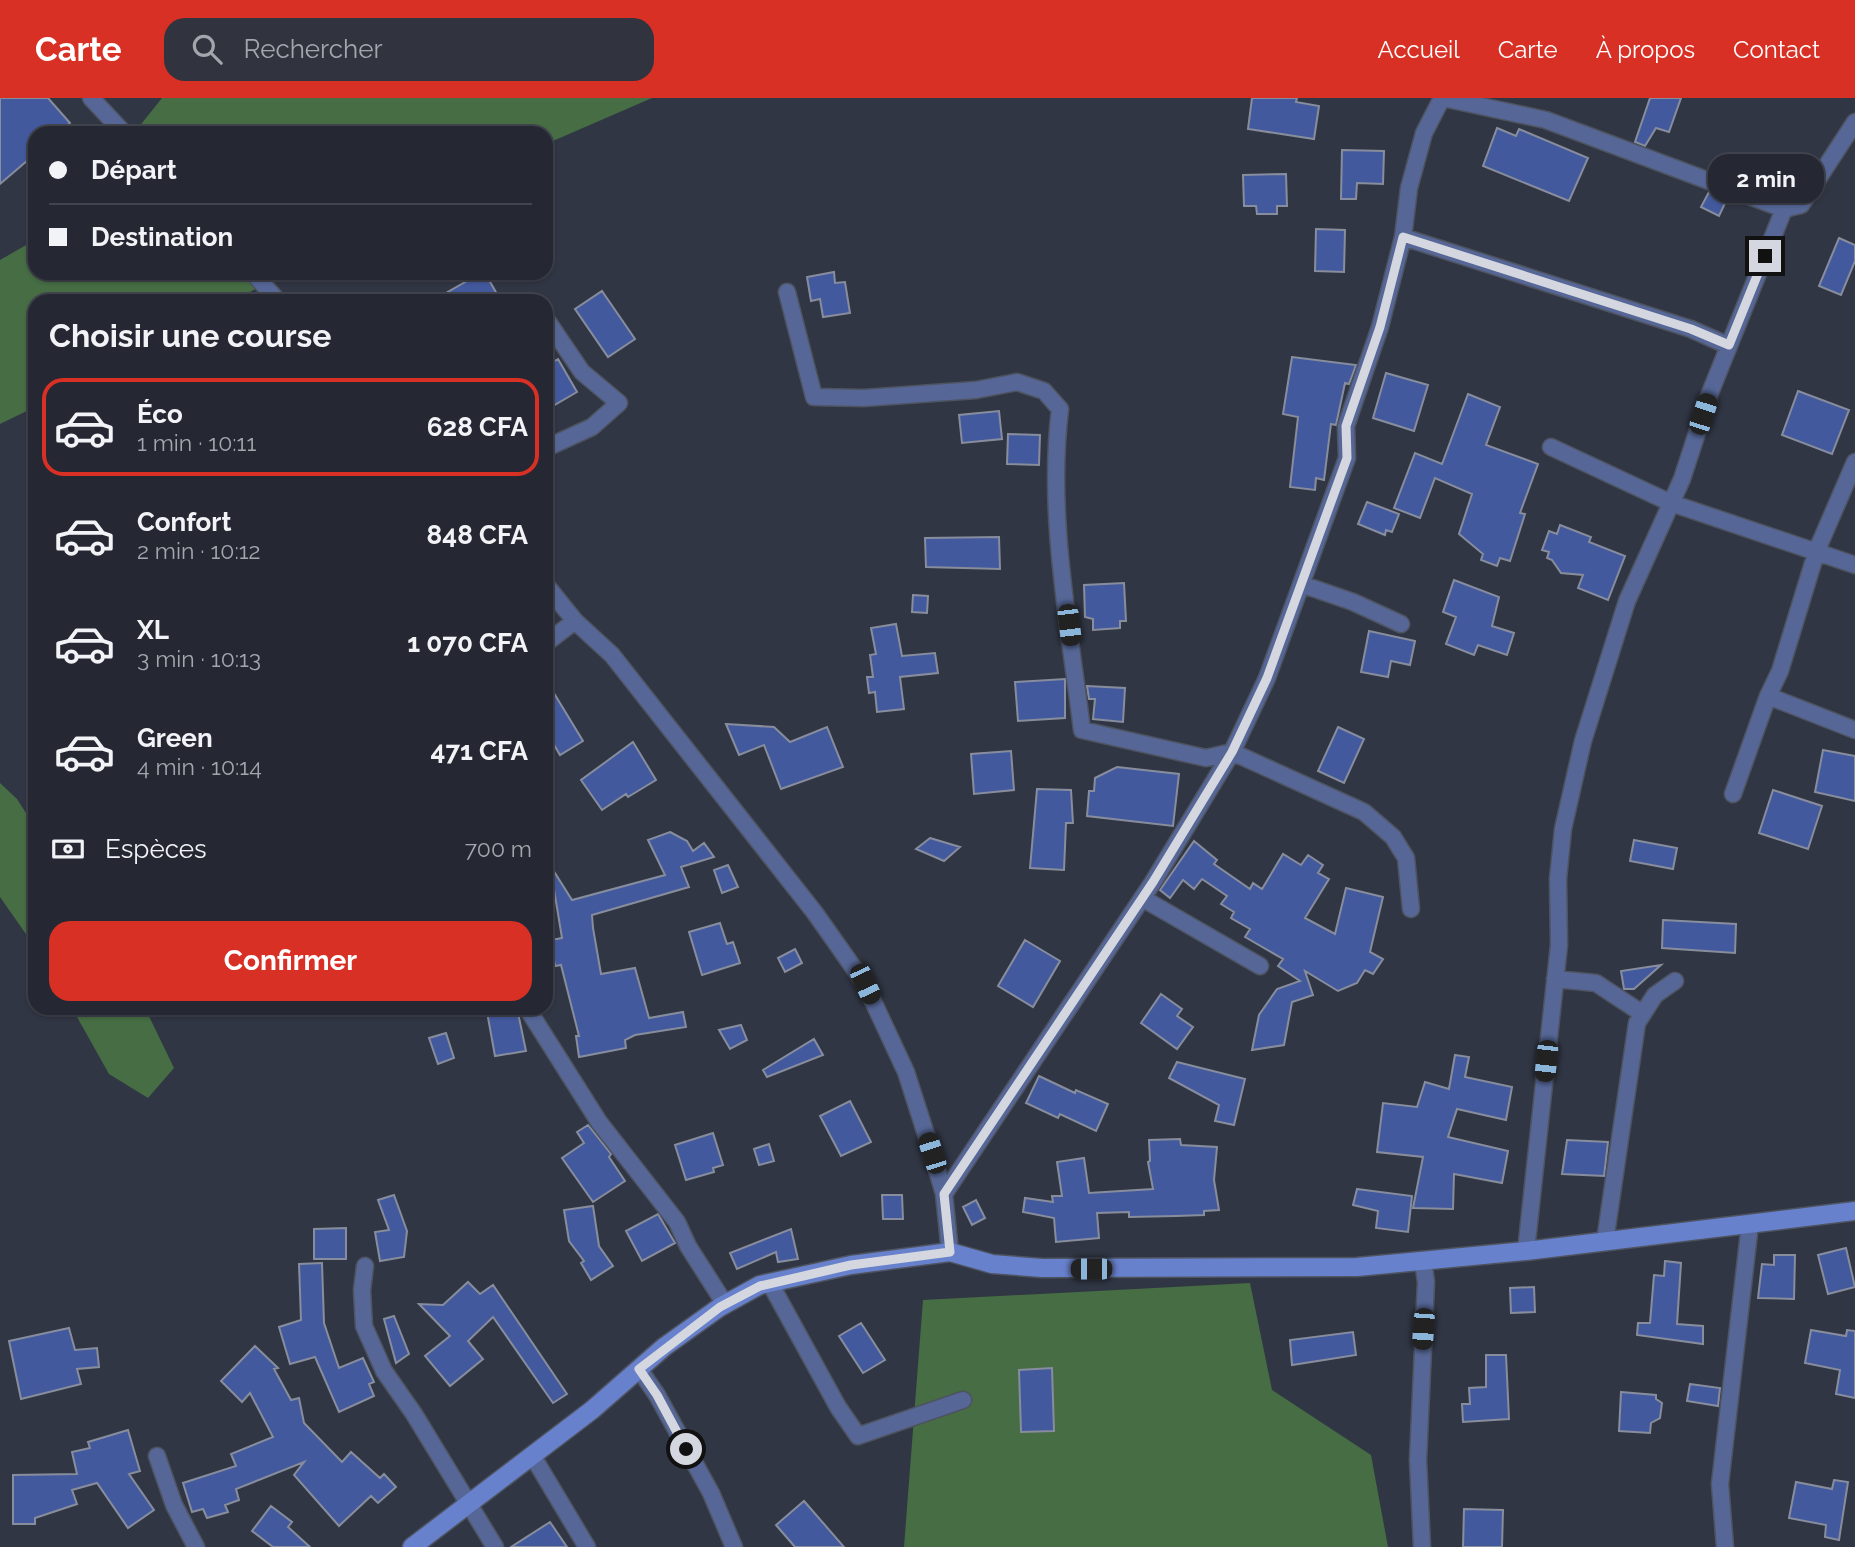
<!DOCTYPE html>
<html lang="fr">
<meta charset="utf-8">
<style>
:root{--surface:#252833;--page:#31343f;--text:#f1f3f6;--muted:#a3a6ac;--line:#42444e;--accent:#d93025}
body{margin:0;font-family:Raleway,sans-serif;background:var(--page);color:var(--text);height:100vh;display:flex;flex-direction:column;font-size:26px;white-space:nowrap}
*{box-sizing:border-box;margin:0}
p{font-size:23px;color:var(--muted)}
.icon{flex:none;width:38px;height:38px;fill:none;stroke:currentColor;stroke-width:2;stroke-linecap:round;stroke-linejoin:round}
.map{position:relative;flex:1;overflow:hidden}
.side{position:absolute;left:28px;top:196px;width:525px;height:721px;display:flex;flex-direction:column;background:var(--surface);border-radius:21px;box-shadow:0 2px 5px #0004,0 0 0 2px var(--line)}
.side>*{flex:none}
.banner{position:absolute;left:28px;top:28px;width:525px;height:154px;border-radius:21px;box-shadow:0 2px 5px #0004,0 0 0 2px var(--line);display:grid;align-content:center;height:154px;padding:0 21px;background:var(--surface)}
.end{position:absolute;width:32px;height:32px;margin:-16px;border:9px solid #d4d7e0;background:#111;box-shadow:0 0 0 4px #111}
.from{border-radius:50%}
.bubble{position:absolute;height:49px;border-radius:21px;background:var(--surface);box-shadow:0 2px 5px #0004,0 0 0 2px var(--line);font-size:23px;font-weight:700;line-height:49px;text-align:center}
.car{position:absolute;width:21px;height:42px;margin:-21px -10px;border-radius:9px;box-shadow:0 0 5px 2px #0007;background:linear-gradient(#222 24%,#8ab4d8 0 40%,#222 0 76%,#8ab4d8 0 86%,#222 0)}
.banner b{display:flex;align-items:center;gap:24px;height:66px;font-size:26px}
.banner b+b{border-top:2px solid var(--line)}
.banner i{width:18px;height:18px;background:var(--text)}
ul{padding:0;list-style:none}
li{display:flex;align-items:center;gap:21px;height:98px;margin:0 14px 10px;padding:0 7px;border:4px solid transparent;border-radius:21px}
li div{flex:1}
li b{display:block;font-size:26px}
li em{font-style:normal;font-weight:700}
li.current{border-color:var(--accent)}
li>.icon{width:63px;height:63px;stroke-width:1.5}
h2{padding:0 21px;font-size:32px;line-height:84px}
.pay{display:flex;align-items:center;gap:18px;height:77px;padding:0 21px;font-size:26px}
.pay p{margin-inline-start:auto}
.cta{display:flex;gap:14px;margin-top:auto;padding:14px 21px}
.cta a{flex:1;height:80px;border-radius:21px;background:var(--accent);color:#fff;font-size:28px;font-weight:700;line-height:80px;text-align:center}
header{display:flex;align-items:center;gap:42px;box-sizing:border-box;height:98px;padding:0 35px;background:var(--accent);color:#fff}
header strong{font-size:33px}
nav{display:flex;gap:38px;margin-inline-start:auto;font-size:24px}
.search{width:490px;height:63px;background:var(--page);display:flex;align-items:center;gap:18px;box-sizing:border-box;padding:0 24px;border-radius:21px;color:var(--muted);font-size:26px}
.map>svg:first-child{display:block}
</style>
<header>
<strong>Carte</strong>
<div class="search"><svg class="icon" aria-label="search" viewBox="0 0 24 24"><circle cx="10" cy="10" r="6"/><path d="M15 15l6 6"/></svg>Rechercher</div>
<nav><a>Accueil</a><a>Carte</a><a>À propos</a><a>Contact</a></nav>
</header>
<div class="map">
<svg width="1855" height="1449" viewBox="0 0 1855 1449">
<rect width="100%" height="100%" fill="#313644"/>
<!-- green -->
<path fill="#466d44" d="M162,0h490l-106,46v-11h-412z
M35,142v33h247l-47,28h-200v106l-35,17v-164z
M0,685l17,16 18,28v120l-35,-50z
M72,910h73l29,60 -26,30 -39,-24z
M1250,1185l22,107 99,65 17,92h-484l19,-247z"/>
<!-- building -->
<path fill="#43599e" stroke="#878d9c" stroke-width="2" d="M0,0h48l22,25 -11,10h-24v21l-35,30z
M1252,0h45l-1,4 23,4 -5,33 -66,-10z
M1650,0h31l-12,34 -13,-4 -11,18 -10,-4z
M1497,30l19,8 3,-7 69,29 -19,43 -86,-35z
M1342,52l42,1 -1,33 -26,-1 -1,16h-15z
M1286,76l1,32h-10v8h-20l-1,-8h-12l-1,-31z
M1709,94l18,7 -8,17 -18,-9z
M1316,131l29,1 -1,42 -29,-1z
M1839,140l16,7v16l-14,34 -22,-9z
M834,174l1,11 10,-1 5,31 -27,4 -3,-18 -9,2 -4,-24z
M481,175h4l16,28h-69z
M602,193l33,48 -27,18 -33,-48z
M1292,259l64,8 -7,19 -4,-1 -9,42 -5,-1 -7,56 -8,-2 -1,12 -25,-3 8,-70 -15,-3z
M558,261l19,33 -31,18v-44z
M1386,275l42,12 -14,46 -41,-13z
M1798,293l51,19 -17,44 -50,-19z
M1468,296l32,13 -14,38 52,19 -18,49 5,1 -15,47 -10,-3 -3,8 -16,-6 2,-6 -24,-20 13,-40 -37,-16 -15,40 -26,-10 21,-55 27,11z
M999,313l3,28 -40,4 -3,-28z
M1008,336l32,1 -1,30 -32,-1z
M1367,404l32,12 -7,18 -6,-2 -1,5 -27,-11z
M1560,427l31,12 -2,5 36,14 -17,44 -30,-12 5,-13 -22,-2 -9,-13 -5,-2 2,-6 -7,-2 7,-19 8,3z
M999,439l1,32 -74,-2 -1,-29z
M1454,482l45,17 -7,29 22,7 -7,22 -29,-10 -4,10 -28,-11 10,-27 -13,-5z
M1124,485l2,38h-6v7l-27,2v-11l-8,-2 -1,-32z
M913,497l15,1 -1,17 -15,-1z
M896,526l6,32 33,-3 3,20 -38,4 4,32 -27,3 -2,-20 -6,1 -2,-16h6l-3,-22 6,-1 -5,-26z
M1369,533l46,10 -5,24 -19,-4 -3,16 -27,-5z
M1065,581v39l-47,3 -3,-39z
M546,582l37,61 -23,14 -14,-24z
M1087,588l38,2 -2,34 -30,-3 2,-20h-6z
M726,626l48,3 16,15 37,-15 16,40 -62,22 -17,-44 -25,10z
M1338,629l26,12 -20,44 -26,-12z
M633,644l23,38 -28,17 -2,-3 -24,16 -21,-30z
M1823,652l32,6v45l-40,-9z
M1011,653l3,39 -40,4 -3,-40z
M1117,669l62,7 -6,52 -86,-10 2,-25h5l1,-13z
M1037,691l34,1 2,33h-7l-2,47 -34,-2z
M1773,692l49,16 -14,43 -49,-16z
M670,734l17,9 6,10 11,-8 10,14 -33,10 8,20 -97,28 1,13 8,46 34,-6 14,50 34,-6 3,15 -51,8 -10,5 1,8 -47,9 -3,-21h3l-18,-71 -6,1 -4,-26 11,-2 -12,-73 22,35 93,-25 -17,-35z
M930,740l30,9 -16,14 -28,-12z
M1634,742l43,8 -4,21 -43,-8z
M1194,743l23,19 -3,4 36,25 3,-6 9,6 21,-35 18,11 7,-10 15,10 -5,8 11,6 -24,39 30,16 11,-46 37,9 -13,55 13,7 -10,15 -8,-4 -8,13 -19,8 -33,-20 8,24 -21,7 -8,43 -32,5 7,-35 18,-26 23,-8 -22,-15 5,-7 -38,-22 5,-8 -19,-11 3,-6 -13,-8 6,-8 -25,-17 -8,10 -11,-9 -13,18 -10,-8z
M728,767l10,22 -16,6 -8,-23z
M1663,822l73,4 -1,29 -73,-5z
M720,825l7,21 6,-2 7,21 -38,12 -13,-43z
M1025,842l35,21 -27,46 -35,-21z
M795,851l7,14 -17,9 -7,-14z
M1661,867l-27,24h-10l-3,-18z
M1161,896l21,15 -5,7 16,11 -16,22 -36,-26z
M517,910l9,43 -31,5 -8,-44z
M741,927l6,15 -17,9 -11,-19z
M446,935l8,25 -16,6 -9,-26z
M814,941l9,16 -56,22 -4,-7z
M1455,957l14,2 -4,20 47,10 -6,33 -49,-11 -9,28 60,14 -6,32 -48,-9 -1,35 -40,-1 10,-51 -46,-5 6,-49 34,4 8,-25 24,7z
M1177,964l68,17 -11,46 -19,-4 4,-16 -50,-27z
M1039,978l36,17 1,-3 32,14 -12,27 -36,-17 -2,4 -32,-15z
M850,1003l21,41 -30,14 -21,-40z
M588,1027l23,29 -2,3 16,24 -32,21 -31,-44 22,-15 -7,-11z
M713,1035l10,32 -10,3 1,4 -28,8 -11,-35z
M1180,1041l1,6 36,2 -3,33 5,30 -15,1v4l-28,1 -47,1v-5l-32,1 2,25 -43,4 -2,-24 -31,-6 2,-14 28,4 -1,-6h10l-5,-34 27,-4 5,35 64,-4 -5,-27 2,-1 -1,-21z
M1567,1042l41,2 -4,34 -42,-2z
M769,1046l5,17 -15,4 -5,-16z
M1357,1091l55,7 -4,36 -32,-4 2,-17 -25,-6z
M394,1097l13,36 -3,26 -24,4 -5,-29 14,-2 -11,-30z
M882,1097h20l1,24h-20z
M976,1102l9,18 -13,7 -9,-18z
M593,1108l6,40 14,20 -22,14 -10,-17 3,-2 -15,-20 -5,-31z
M658,1116l17,29 -33,18 -16,-30z
M346,1130v31h-32v-30z
M791,1131l7,30 -20,3 -2,-10 -39,17 -7,-16z
M1846,1150l9,39 -27,7 -10,-39z
M1774,1157h21l-1,44 -36,-1 4,-34 12,1z
M1665,1163l16,2 -4,61 26,2v18l-66,-9 1,-12h12l4,-48 10,1z
M322,1165l2,60 15,45 24,-10 11,24 -5,2 5,12 -35,16 -24,-55 -25,7 -11,-37 22,-7 -2,-56z
M468,1184l12,12 13,-9 74,109 -14,9 -60,-86 -25,24 15,18 -33,27 -25,-30 25,-20 -31,-32 24,1z
M1534,1189l1,25 -24,1 -1,-25z
M394,1218l15,38 -13,9 -12,-44z
M861,1225l24,37 -22,13 -24,-37z
M69,1230l6,22 22,-2 2,19 -22,2 4,15 -60,15 -12,-58z
M1811,1232l35,6 1,-6 8,1v67l-19,-4 4,-24 -35,-7z
M1353,1234l3,23 -64,10 -2,-25z
M255,1248l23,22 -4,1 17,31 8,-2 5,25 38,39 9,-10 29,26 4,-4 12,13 -18,16 -7,-7 -32,30 -45,-51 10,-13 -68,27 3,11 -14,5 3,7 -21,6 -4,-9 -11,3 -9,-29 53,-17 -5,-12 42,-17 -23,-44 -8,9 -21,-21z
M1486,1257h20l3,64 -46,3 -1,-18h8l-1,-16 17,-1z
M1052,1270l2,63 -33,1 -2,-62z
M1690,1286l30,4 -2,18 -31,-5z
M1621,1294l35,3v4l6,4 -2,15 -9,5 -1,10 -31,-2z
M128,1332l12,41 -11,3 25,36 -26,18 -31,-45 -25,7 5,14 -42,14v6h-22v-49l64,-1 -5,-22 18,-4 -2,-6z
M1834,1382l14,2 -9,58 -14,-3 1,-12 -37,-7 7,-36 36,7z
M804,1403l40,46h-49l-19,-22z
M271,1408l21,16 -4,5 22,20h-37l-21,-16z
M1464,1411l39,1 -1,37h-39z
M550,1424l17,25h-56z"/>
<g fill="none" stroke-linecap="round" stroke-linejoin="round">
<defs>
<path id="street" d="M91,0l33,35
M1443,0l103,22 238,89 -74,184 -28,86 -55,122 -44,140 -20,88 -5,50 1,66 -33,306
M1784,111l17,-4 54,-83
M1403,139l288,92 38,17
M253,175l25,28
M787,194l27,105 50,1 112,-8 41,-8 27,9 16,18c-13,106 9,215 22,321l124,28 26,-6 132,60 29,25 13,21 5,51
M1551,349l120,56 184,62
M546,350l46,-21 27,-24 -37,-31 -36,-53
M1301,486l52,18 48,22
M546,487l29,36 37,34 203,258 50,71 41,88 26,81 12,41 6,58
M546,545l29,-22
M1768,598l87,34
M1733,696l35,-98 12,-25 37,-121 38,-88
M1142,800l118,68
M1555,881l41,4 47,31
M527,910l72,114 78,100 11,24 37,58
M944,1096l209,-312 79,-130 35,-74 80,-220 -1,-32 34,-99 23,-90 6,-49 15,-55 18,-35
M1605,1143l32,-218 18,-28 20,-14
M365,1168l-3,24 2,36 20,45 30,43 81,133
M770,1185l68,124 20,29 105,-36
M639,1271l18,26 54,98 23,54
M532,1357l55,92
M157,1358l17,49 22,42
M1422,1449l-4,-87 8,-178 -3,-21
M1725,1449l-5,-63 30,-260"/>
<path id="secondary" d="M412,1449l180,-137 72,-63 56,-40 40,-22 91,-20 99,-13 42,12 50,4 315,-1 169,-16 329,-40"/>
</defs>
<!-- street casing -->
<use href="#street" stroke="#4e5360" stroke-width="19"/>
<!-- secondary casing -->
<use href="#secondary" stroke="#4e5360" stroke-width="21"/>
<!-- street -->
<use href="#street" stroke="#566797" stroke-width="16"/>
<!-- secondary -->
<use href="#secondary" stroke="#6881cc" stroke-width="18"/>
</g>
<g fill="none" stroke-linecap="round" stroke-linejoin="round">
<!-- route -->
<path stroke="#d4d7e0" stroke-width="9" d="M686,1351l-29,-54 -18,-26 81,-62 40,-21 91,-21 99,-13 -6,-58 209,-312 79,-130 35,-74 80,-220 -1,-32 34,-99 23,-90 288,92 38,16 36,-89"/>
</g>
</svg>
<i class="end from" style="left:686px;top:1351px"></i>
<i class="end" style="left:1765px;top:158px"></i>
<div class="bubble" style="left:1708px;top:56px;width:116px">2 min</div>
<i class="car" style="left:1703px;top:316px;rotate:18deg"></i>
<i class="car" style="left:1069px;top:527px;rotate:173deg"></i>
<i class="car" style="left:865px;top:886px;rotate:155deg"></i>
<i class="car" style="left:1546px;top:963px;rotate:186deg"></i>
<i class="car" style="left:932px;top:1055px;rotate:342deg"></i>
<i class="car" style="left:1091px;top:1171px;rotate:270deg"></i>
<i class="car" style="left:1423px;top:1231px;rotate:184deg"></i>
<div class="banner">
<b><i class="from"></i>Départ</b>
<b><i></i>Destination</b>
</div>
<section class="side">
<h2>Choisir une course</h2>
<ul>
<li class="current"><svg class="icon" aria-label="car" viewBox="0 0 24 24"><path d="M5 17H2v-5l4-1 3-4h7l3 4 3 1v5h-3M9 17h6M6 11h13"/><circle cx="7" cy="17" r="2"/><circle cx="17" cy="17" r="2"/></svg><div><b>Éco</b><p>1 min · 10:11</p></div><em>628 CFA</em></li>
<li><svg class="icon" aria-label="car" viewBox="0 0 24 24"><path d="M5 17H2v-5l4-1 3-4h7l3 4 3 1v5h-3M9 17h6M6 11h13"/><circle cx="7" cy="17" r="2"/><circle cx="17" cy="17" r="2"/></svg><div><b>Confort</b><p>2 min · 10:12</p></div><em>848 CFA</em></li>
<li><svg class="icon" aria-label="car" viewBox="0 0 24 24"><path d="M5 17H2v-5l4-1 3-4h7l3 4 3 1v5h-3M9 17h6M6 11h13"/><circle cx="7" cy="17" r="2"/><circle cx="17" cy="17" r="2"/></svg><div><b>XL</b><p>3 min · 10:13</p></div><em>1 070 CFA</em></li>
<li><svg class="icon" aria-label="car" viewBox="0 0 24 24"><path d="M5 17H2v-5l4-1 3-4h7l3 4 3 1v5h-3M9 17h6M6 11h13"/><circle cx="7" cy="17" r="2"/><circle cx="17" cy="17" r="2"/></svg><div><b>Green</b><p>4 min · 10:14</p></div><em>471 CFA</em></li>
</ul>
<div class="pay"><svg class="icon" aria-label="cash" viewBox="0 0 24 24"><path d="M3 7h18v10H3z"/><circle cx="12" cy="12" r="2"/></svg>Espèces<p>700 m</p></div>
<div class="cta"><a>Confirmer</a></div>
</section>
</div>
